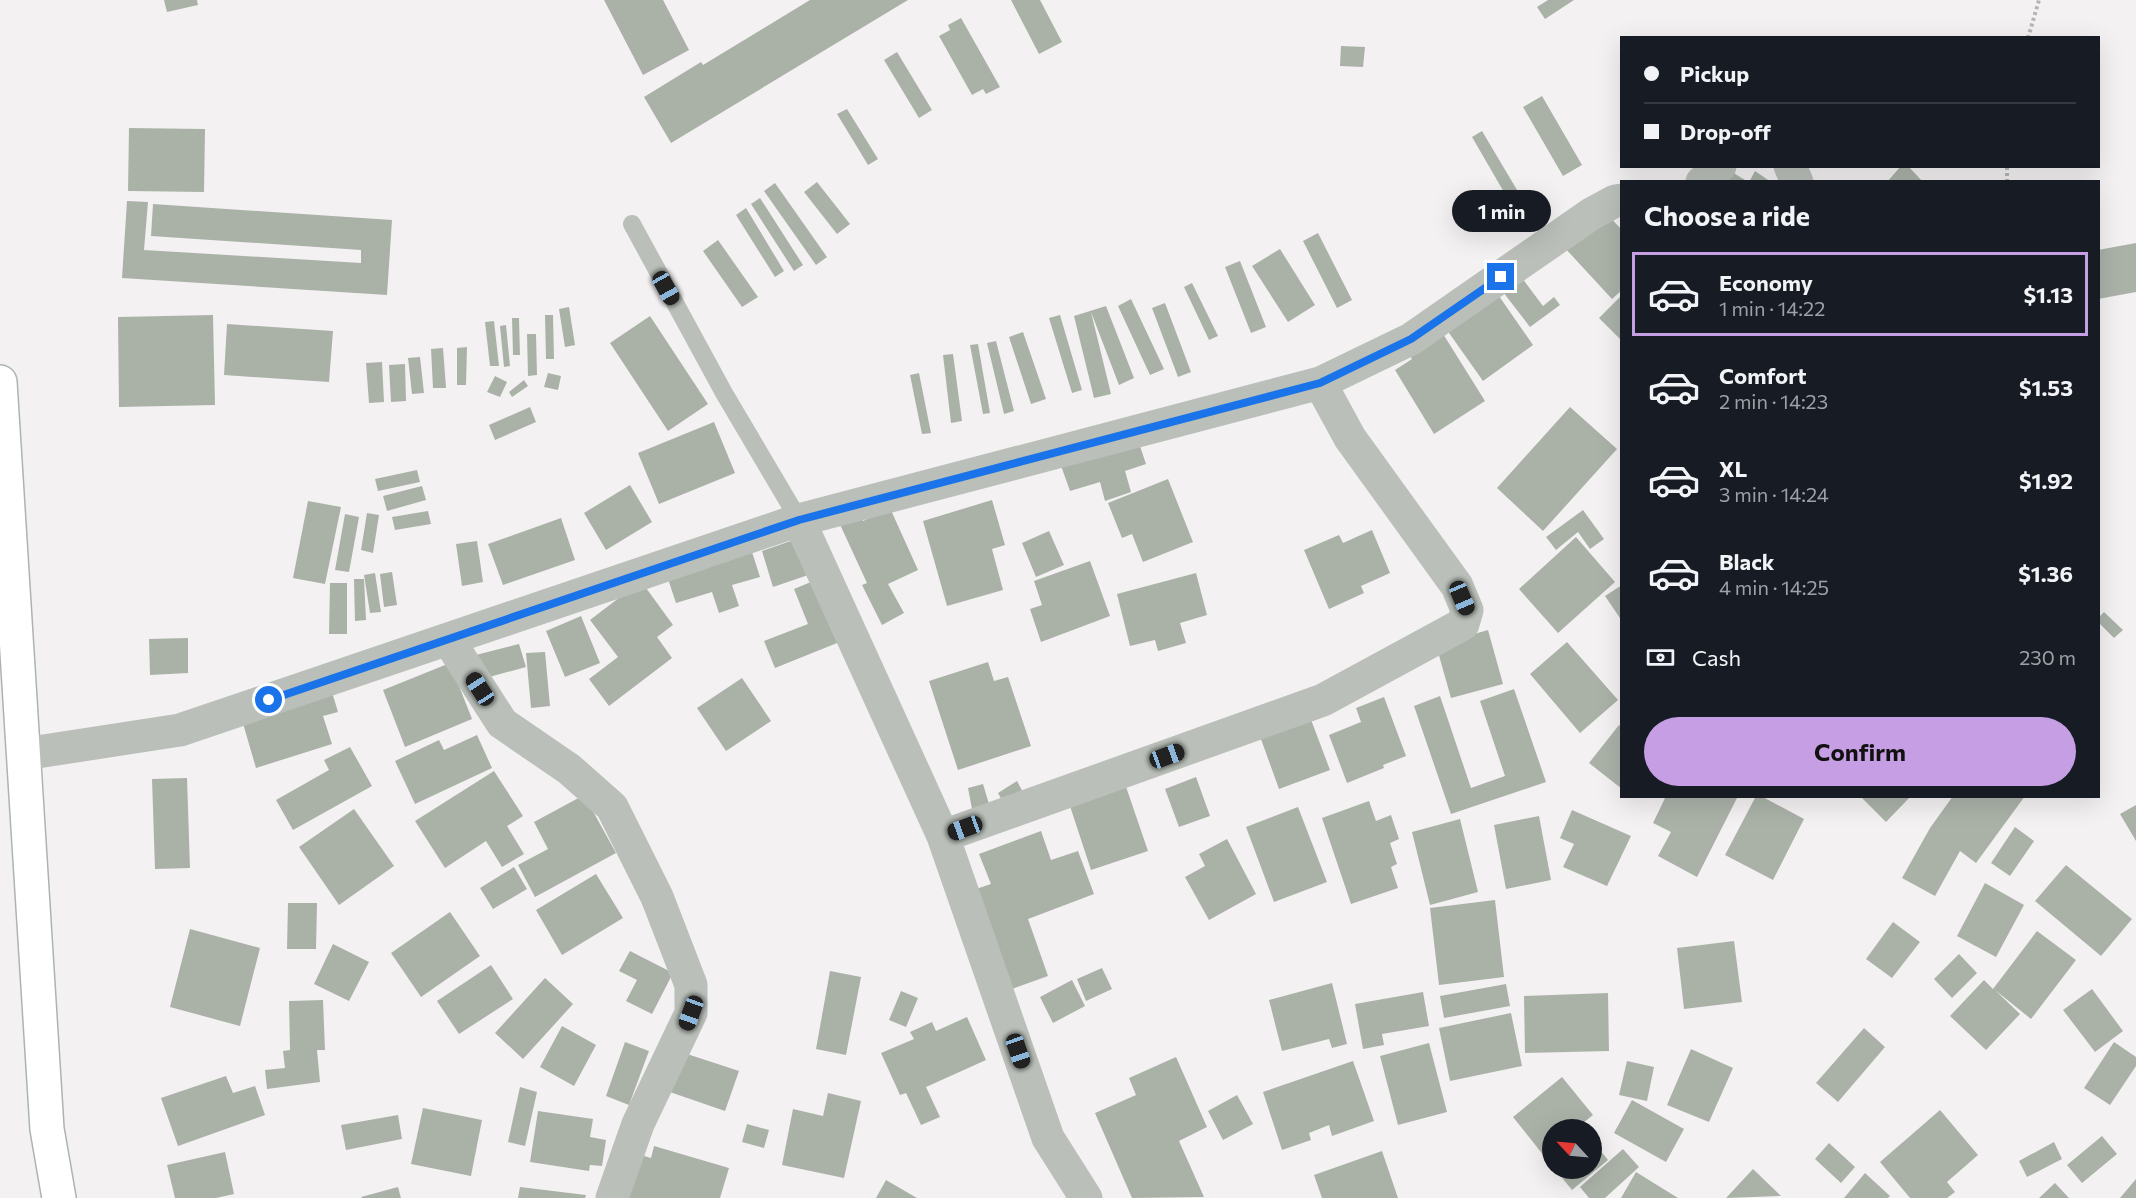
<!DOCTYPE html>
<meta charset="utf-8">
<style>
:root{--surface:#171b24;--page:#20242c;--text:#f1f3f6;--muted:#9ea1a6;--line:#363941;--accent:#c59ee4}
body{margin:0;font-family:Commissioner,sans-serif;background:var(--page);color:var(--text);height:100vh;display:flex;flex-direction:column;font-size:22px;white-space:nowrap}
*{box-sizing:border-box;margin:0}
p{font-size:20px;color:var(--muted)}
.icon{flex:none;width:33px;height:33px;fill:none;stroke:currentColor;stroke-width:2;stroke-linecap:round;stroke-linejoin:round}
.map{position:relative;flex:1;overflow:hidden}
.details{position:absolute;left:1620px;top:180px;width:480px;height:618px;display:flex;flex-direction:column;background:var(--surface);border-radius:0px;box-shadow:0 6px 24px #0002}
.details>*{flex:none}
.banner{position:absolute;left:1620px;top:36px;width:480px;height:132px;border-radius:0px;box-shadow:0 6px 24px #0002;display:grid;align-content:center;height:132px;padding:0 24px;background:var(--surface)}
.needle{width:39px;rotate:296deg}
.controls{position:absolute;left:1542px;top:1119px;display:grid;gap:12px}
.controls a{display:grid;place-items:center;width:60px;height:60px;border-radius:50%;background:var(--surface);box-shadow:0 6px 24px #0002;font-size:30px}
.end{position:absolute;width:27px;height:27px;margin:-14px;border:8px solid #1a73e8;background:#fff;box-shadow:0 0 0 3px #fff}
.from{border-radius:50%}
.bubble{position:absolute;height:42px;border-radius:21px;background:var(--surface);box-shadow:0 6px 24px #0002;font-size:20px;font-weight:700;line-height:42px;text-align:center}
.car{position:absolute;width:18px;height:36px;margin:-18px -9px;border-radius:8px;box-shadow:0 0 4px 2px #0007;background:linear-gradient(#222 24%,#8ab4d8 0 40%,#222 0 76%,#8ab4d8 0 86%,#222 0)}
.banner b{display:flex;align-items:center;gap:21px;height:57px;font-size:22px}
.banner b+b{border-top:2px solid var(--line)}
.banner i{width:15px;height:15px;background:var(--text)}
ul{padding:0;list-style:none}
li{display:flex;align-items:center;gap:18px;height:84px;margin:0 12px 9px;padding:0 12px;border:3px solid transparent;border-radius:0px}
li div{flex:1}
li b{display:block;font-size:22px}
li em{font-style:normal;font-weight:700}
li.current{border-color:var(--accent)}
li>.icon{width:54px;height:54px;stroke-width:1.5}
h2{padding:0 24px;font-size:27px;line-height:72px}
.pay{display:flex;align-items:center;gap:15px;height:66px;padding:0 24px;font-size:22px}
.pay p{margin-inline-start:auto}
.primary-button{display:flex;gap:12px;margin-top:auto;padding:12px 24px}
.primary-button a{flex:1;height:69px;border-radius:36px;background:var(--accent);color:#111;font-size:24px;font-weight:700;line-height:69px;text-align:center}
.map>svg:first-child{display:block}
</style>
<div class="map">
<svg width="2136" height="1198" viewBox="0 0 2136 1198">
<rect width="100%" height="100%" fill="#f4f1f3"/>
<!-- building -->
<path fill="#aab2a8" d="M164,0h33l1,5 -31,7z
M604,0h59l26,50 -46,25z
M810,0h98l-237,143 -27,-46 57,-35 2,3z
M1011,0h29l22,42 -23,12z
M1548,0h26l-29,19 -8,-12z
M961,18l39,69 -14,7 -3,-5 -11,6 -33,-59 11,-6 -2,-5z
M1341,46l24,1 -2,20 -23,-1z
M897,52l35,58 -13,8 -35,-58z
M1542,96l40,69 -19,11 -40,-69z
M847,109l31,50 -10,6 -31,-51z
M129,128l76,1 -1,63 -76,-1z
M1482,131l41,69 -11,6 -40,-69z
M1901,166h7l15,16h-36z
M1724,167l21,13 -1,2h-29z
M1755,171l16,11h-22z
M817,182l33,42 -13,10 -33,-42z
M775,183l52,74 -11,8 -52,-74z
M760,198l43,67 -9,6 -43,-67z
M127,201l21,1 -4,48 217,13v-13l-210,-14 2,-32 239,16 -5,75 -265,-17z
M746,208l38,63 -9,6 -39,-62z
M1603,210l19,20v60l-10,9 -48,-52z
M1318,233l34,67 -15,8 -34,-67z
M718,240l40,57 -16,10 -39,-56z
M2136,243v49l-38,7v-49z
M1280,249l35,56 -27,17 -36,-56z
M1240,261l26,66 -15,6 -26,-66z
M1522,278l21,28 11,-9 6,8 -30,22 -27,-35z
M1192,283l26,53 -9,4 -25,-53z
M1492,286l41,59 -50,36 -36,-51z
M1622,295v46l-23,-23z
M1131,299l33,70 -14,6 -32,-69z
M1165,303l26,69 -13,5 -26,-69z
M1106,306l28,72 -15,7 -28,-73 20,82 -17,4 -20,-82z
M569,307l6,38 -10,2 -6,-38z
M213,315l2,90 -96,2 -1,-90z
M545,315h8l1,44h-8z
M1060,315l22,75 -10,3 -23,-75z
M650,316l58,88 -40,27 -58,-88z
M512,318h7l1,37h-7z
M494,321l5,45h-9l-5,-44z
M227,324l106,7 -4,51 -105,-7z
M506,325l4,41 -6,1 -4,-41z
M1440,329l45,72 -51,33 -39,-64 17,-11 -6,-9z
M1023,332l23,67 -15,5 -22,-67z
M527,334h9l1,41 -9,1z
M996,341l18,70 -10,3 -17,-71z
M978,344l12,69 -7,1 -13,-69z
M467,347l-1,38h-9v-37z
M443,348l3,40h-13l-2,-39z
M953,354l9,67 -11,2 -8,-68z
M420,357l4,36 -12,1 -4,-36z
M382,362l2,40 -15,1 -3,-40z
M405,364l1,37 -15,1 -2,-37z
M548,373l13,3 -3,14 -14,-3z
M919,373l12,60 -9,1 -12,-59z
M495,376l12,6 -7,15 -13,-5z
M524,380l4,6 -16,11 -3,-5z
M530,407l6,15 -41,18 -6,-15z
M1570,407l47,42 -74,82 -46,-43z
M714,422l21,51 -76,31 -21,-51z
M1137,437l9,27 -21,7 6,21 -26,9 -5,-19 -30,9 -10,-28z
M417,470l3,12 -42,9 -3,-12z
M1168,479l25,63 -50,20 -11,-28 -10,4 -14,-35z
M630,485l22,37 -46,28 -22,-37z
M422,486l4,14 -39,11 -4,-15z
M992,500l13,45 -13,4 11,41 -56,16 -24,-85z
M308,501l33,6 -16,77 -32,-6z
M858,508l5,13 27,-13 28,62 -30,14 16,29 -22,12 -20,-40 5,-2 -30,-65z
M1583,510l21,29 -14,10 -12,-17 -22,18 -10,-13z
M428,511l3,13 -36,6 -3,-13z
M367,513l12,2 -6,38 -12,-3z
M345,514l14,3 -10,55 -14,-2z
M561,518l14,42 -72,25 -15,-41z
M1372,530l18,43 -29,13 3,7 -35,16 -25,-59 35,-15 4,8z
M1049,531l15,34 -28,12 -14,-34z
M802,537l12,36 -41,14 -11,-36z
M1576,537l39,45 -57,51 -39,-44z
M477,541l6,41 -21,4 -6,-42z
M752,552l8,25 -28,8 7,21 -20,7 -7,-21 -36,11 -8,-24z
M1090,561l20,55 -69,26 -11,-33 12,-4 -8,-24z
M392,572l5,33 -13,2 -4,-33z
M375,573l6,39 -11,1 -6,-38z
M1196,573l11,42 -27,8 6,20 -28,8 -3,-11 -25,6 -13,-52z
M823,577l24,62 -72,29 -11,-27 44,-17 -14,-35z
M354,579h10l2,41 -11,1z
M641,581l32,44 -16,12 15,21 -63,48 -20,-27 29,-22 -28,-37z
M330,583h17v51h-18z
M1622,585v36l-17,-25z
M2104,612l19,18 -9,8 -16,-16v-4z
M581,616l19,47 -35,14 -19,-46z
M1488,630l15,54 -52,14 -15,-53z
M188,638v35l-38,2 -1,-36z
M1567,642l51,58 -38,33 -50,-59z
M519,644l7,23 -44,12 -6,-24z
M545,652l5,54 -19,2 -5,-55z
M988,662l6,19 14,-4 23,69 -73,24 -29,-89z
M450,663l22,56 -67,28 -22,-57z
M742,678l29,43 -45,30 -29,-43z
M1514,689l32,93 -95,32 -37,-108 26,-10 31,92 34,-12 -25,-75z
M332,692l6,20 -15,4 9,28 -76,24 -14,-48z
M1384,697l22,59 -23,9 1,3 -37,15 -18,-48 32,-13 -5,-14z
M1307,709l23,61 -51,19 -22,-61z
M1619,725l3,2v62l-33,-26z
M477,735l15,33 -77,36 -20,-43 44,-21 5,10z
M350,747l22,39 -79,44 -17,-30 53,-30 -5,-10z
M494,771l29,45 -16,10 17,28 -22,13 -16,-26 -41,27 -30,-47z
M1196,777l14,39 -31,11 -14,-38z
M187,778l3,90 -35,1 -3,-90z
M1123,778l25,73 -57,19 -24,-73z
M1017,781l8,15 -19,12 -8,-15z
M983,784l6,20 -17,5 -4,-21z
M584,795l32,58 -81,44 -17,-32 30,-16 -14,-27z
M1666,796h72l-41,81 -39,-21 13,-24 -18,-9z
M1756,796h5l43,23 -31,61 -48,-25z
M1860,796h51l-25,26z
M1953,796h72l-49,67 -16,-12 -25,45 -33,-18 28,-50z
M1369,801l7,20 15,-6 8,24 -9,4 7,21 -6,3 7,21 -47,16 -29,-86z
M2136,805v36l-16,-27z
M1298,807l29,75 -53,20 -28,-75z
M354,809l40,57 -55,39 -40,-58z
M1572,810l59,26 -24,50 -44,-19 11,-23 -14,-6z
M1539,816l12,64 -45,9 -12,-64z
M1460,819l18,73 -48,13 -18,-73z
M2015,827l19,14 -24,35 -19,-13z
M1041,831l10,29 27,-9 16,43 -66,25 20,57 -36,13 -36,-100 15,-5 -12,-30z
M1227,839l29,55 -47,26 -24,-43 20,-11 -6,-12z
M2066,865l66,54 -31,37 -66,-55z
M514,867l13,22 -34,20 -13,-21z
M596,874l27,44 -61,37 -26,-45z
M1985,883l39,22 -28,52 -39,-21z
M1495,900l9,77 -65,8 -9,-77z
M288,903h29l-1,46h-29z
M450,912l30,44 -59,41 -30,-44z
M1893,922l27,20 -28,36 -26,-19z
M190,929l70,19 -20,78 -70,-19z
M2037,931l39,29 -45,59 -36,-29 25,24 -34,36 -36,-34 34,-36 9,9z
M1734,941l8,61 -58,7 -7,-61z
M333,944l36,18 -20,39 -35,-17z
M630,951l43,22 -21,41 -26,-13 11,-21 -18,-9z
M1959,954l18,19 -25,25 -18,-19z
M491,965l22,34 -54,35 -22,-33z
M1102,968l10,21 -26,12 -9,-22z
M830,971l31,6 -15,78 -30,-6z
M545,978l28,26 -50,55 -28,-26z
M1072,980l13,26 -32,17 -13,-26z
M1332,983l15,61 -15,4 -3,-9 -47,12 -13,-51z
M1506,984l4,22 -66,12 -4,-22z
M2092,989l31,42 -28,21 -32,-42z
M901,991l17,7 -12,29 -17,-7z
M1423,992l6,34 -47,8 2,11 -21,4 -8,-45z
M1608,993l1,58 -84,2 -1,-57z
M323,1000l2,50h-8l3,32 -53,7 -2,-19 20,-2 -2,-17 7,-1 -1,-49z
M1511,1013l11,53 -72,15 -11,-53z
M967,1017l19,43 -60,27 14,30 -19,8 -15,-32 -6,2 -19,-42 33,-14 -4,-7 22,-10 4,9z
M562,1026l34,19 -22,41 -34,-19z
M1864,1028l21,19 -47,55 -22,-19z
M625,1042l24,9 -20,54 -23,-9z
M2114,1042l22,15v9l-26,39 -26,-17z
M1429,1043l18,69 -49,13 -18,-69z
M1691,1049l42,19 -24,54 -42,-17z
M678,1051l61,20 -14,40 -61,-21z
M1176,1057l31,70 -28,14 25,56 -72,1 -37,-85 41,-18 -7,-17z
M1353,1061l21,60 -42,15 -3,-11 -20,8 2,7 -29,10 -19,-58z
M1627,1061l27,6 -7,34 -28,-6z
M226,1076l7,17 22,-7 10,29 -87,31 -17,-48z
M1562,1077l31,38 -14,11 4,4h-31v36l-39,-49z
M520,1087l17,5 -12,54 -17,-4z
M828,1093l33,8 -17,77 -62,-13 11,-56 30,7z
M1237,1095l16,29 -30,16 -15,-29z
M1632,1100l52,29 -18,33 -52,-29z
M423,1108l59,12 -11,56 -60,-12z
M1940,1110l38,45 -31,27 8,10 -8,6h-37l-30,-36z
M538,1111l55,8 -3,18 16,3 -4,26 -12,-1 -1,6 -59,-9z
M398,1115l4,24 -56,11 -5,-25z
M747,1124l22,6 -5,18 -22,-6z
M2102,1136l15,18 -35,29 -15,-18z
M1592,1140l16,20 -36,30 -18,-22h38z
M2054,1142l8,17 -35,18 -8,-16z
M1829,1143l26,24 -14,16 -26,-24z
M654,1146l75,22 -9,30h-99l13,-45 17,5z
M1623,1149l16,18 -34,31h-16l-9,-11z
M1382,1151l16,47h-76l-8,-23z
M225,1152l9,42 -18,4h-41l-8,-33z
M1753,1169l28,27 -55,2z
M1636,1172l42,26h-57z
M1865,1173l25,23 -2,2h-44z
M2136,1179v19h-16z
M886,1180l31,18h-41z
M2055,1183l14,15h-30z
M398,1187l3,11h-39l-1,-1z
M520,1187l66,8 -1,3h-67z"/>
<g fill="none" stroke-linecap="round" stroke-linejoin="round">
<defs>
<path id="secondary" d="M0,382l47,747 12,69"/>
</defs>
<!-- secondary casing -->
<use href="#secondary" stroke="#adb5ab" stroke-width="36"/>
<!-- path -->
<path stroke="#b2b7b1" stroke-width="4" stroke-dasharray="3 3" stroke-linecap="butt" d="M2028,38l11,-38
M2007,182v-16"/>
<!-- lane -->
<path stroke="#bac0b9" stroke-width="18" d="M632,224l92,169 75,127"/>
<!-- street -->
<path stroke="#bac0b9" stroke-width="33" d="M1790,166l7,16
M1702,182l18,-16
M799,520l144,316 105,302 38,60
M448,639l54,84 67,46 43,38 45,90 34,88v28l-53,111 -26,74
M24,754l156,-24 619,-210 521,-137 91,-44 180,-125 24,-13 7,-1
M943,836l380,-136 140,-76 4,-14 -10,-24 -107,-148 -30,-55"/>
<!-- secondary -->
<use href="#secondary" stroke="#fff" stroke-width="33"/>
</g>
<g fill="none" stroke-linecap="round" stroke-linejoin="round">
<!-- route -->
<path stroke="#1a73e8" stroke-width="8" d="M269,700l530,-180 521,-137 91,-44 90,-62"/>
</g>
</svg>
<div class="controls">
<a><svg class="needle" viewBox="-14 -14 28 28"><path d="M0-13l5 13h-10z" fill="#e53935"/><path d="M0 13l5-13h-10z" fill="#9ea1a6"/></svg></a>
</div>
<i class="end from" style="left:269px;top:700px"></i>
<i class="end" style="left:1501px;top:277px"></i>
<div class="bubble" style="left:1452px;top:190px;width:99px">1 min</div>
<i class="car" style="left:666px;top:288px;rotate:151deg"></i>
<i class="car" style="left:1462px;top:598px;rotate:157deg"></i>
<i class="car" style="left:480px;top:689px;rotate:327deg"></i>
<i class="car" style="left:1167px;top:756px;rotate:70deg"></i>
<i class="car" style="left:965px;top:828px;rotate:250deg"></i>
<i class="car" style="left:691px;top:1013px;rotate:200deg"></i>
<i class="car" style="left:1018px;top:1051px;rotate:161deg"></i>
<div class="banner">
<b><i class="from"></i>Pickup</b>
<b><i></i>Drop-off</b>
</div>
<section class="details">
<h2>Choose a ride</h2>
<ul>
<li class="current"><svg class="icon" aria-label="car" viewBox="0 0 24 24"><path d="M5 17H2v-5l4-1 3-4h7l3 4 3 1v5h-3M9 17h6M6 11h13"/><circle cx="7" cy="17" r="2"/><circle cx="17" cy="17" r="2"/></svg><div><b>Economy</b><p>1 min · 14:22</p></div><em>$1.13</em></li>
<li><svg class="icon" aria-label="car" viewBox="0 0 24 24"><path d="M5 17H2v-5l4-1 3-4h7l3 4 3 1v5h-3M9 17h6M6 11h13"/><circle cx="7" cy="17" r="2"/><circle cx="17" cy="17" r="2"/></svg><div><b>Comfort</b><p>2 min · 14:23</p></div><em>$1.53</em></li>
<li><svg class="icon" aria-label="car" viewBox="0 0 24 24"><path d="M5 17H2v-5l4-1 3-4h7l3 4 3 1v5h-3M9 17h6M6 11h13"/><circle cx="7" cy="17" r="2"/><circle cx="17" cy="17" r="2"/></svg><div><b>XL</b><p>3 min · 14:24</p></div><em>$1.92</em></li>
<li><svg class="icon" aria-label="car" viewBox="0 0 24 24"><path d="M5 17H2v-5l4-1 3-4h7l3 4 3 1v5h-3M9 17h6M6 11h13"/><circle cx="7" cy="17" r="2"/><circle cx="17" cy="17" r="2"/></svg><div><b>Black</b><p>4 min · 14:25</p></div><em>$1.36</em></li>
</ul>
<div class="pay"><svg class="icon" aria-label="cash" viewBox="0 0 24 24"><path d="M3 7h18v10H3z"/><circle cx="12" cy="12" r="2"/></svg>Cash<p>230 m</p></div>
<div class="primary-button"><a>Confirm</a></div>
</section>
</div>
